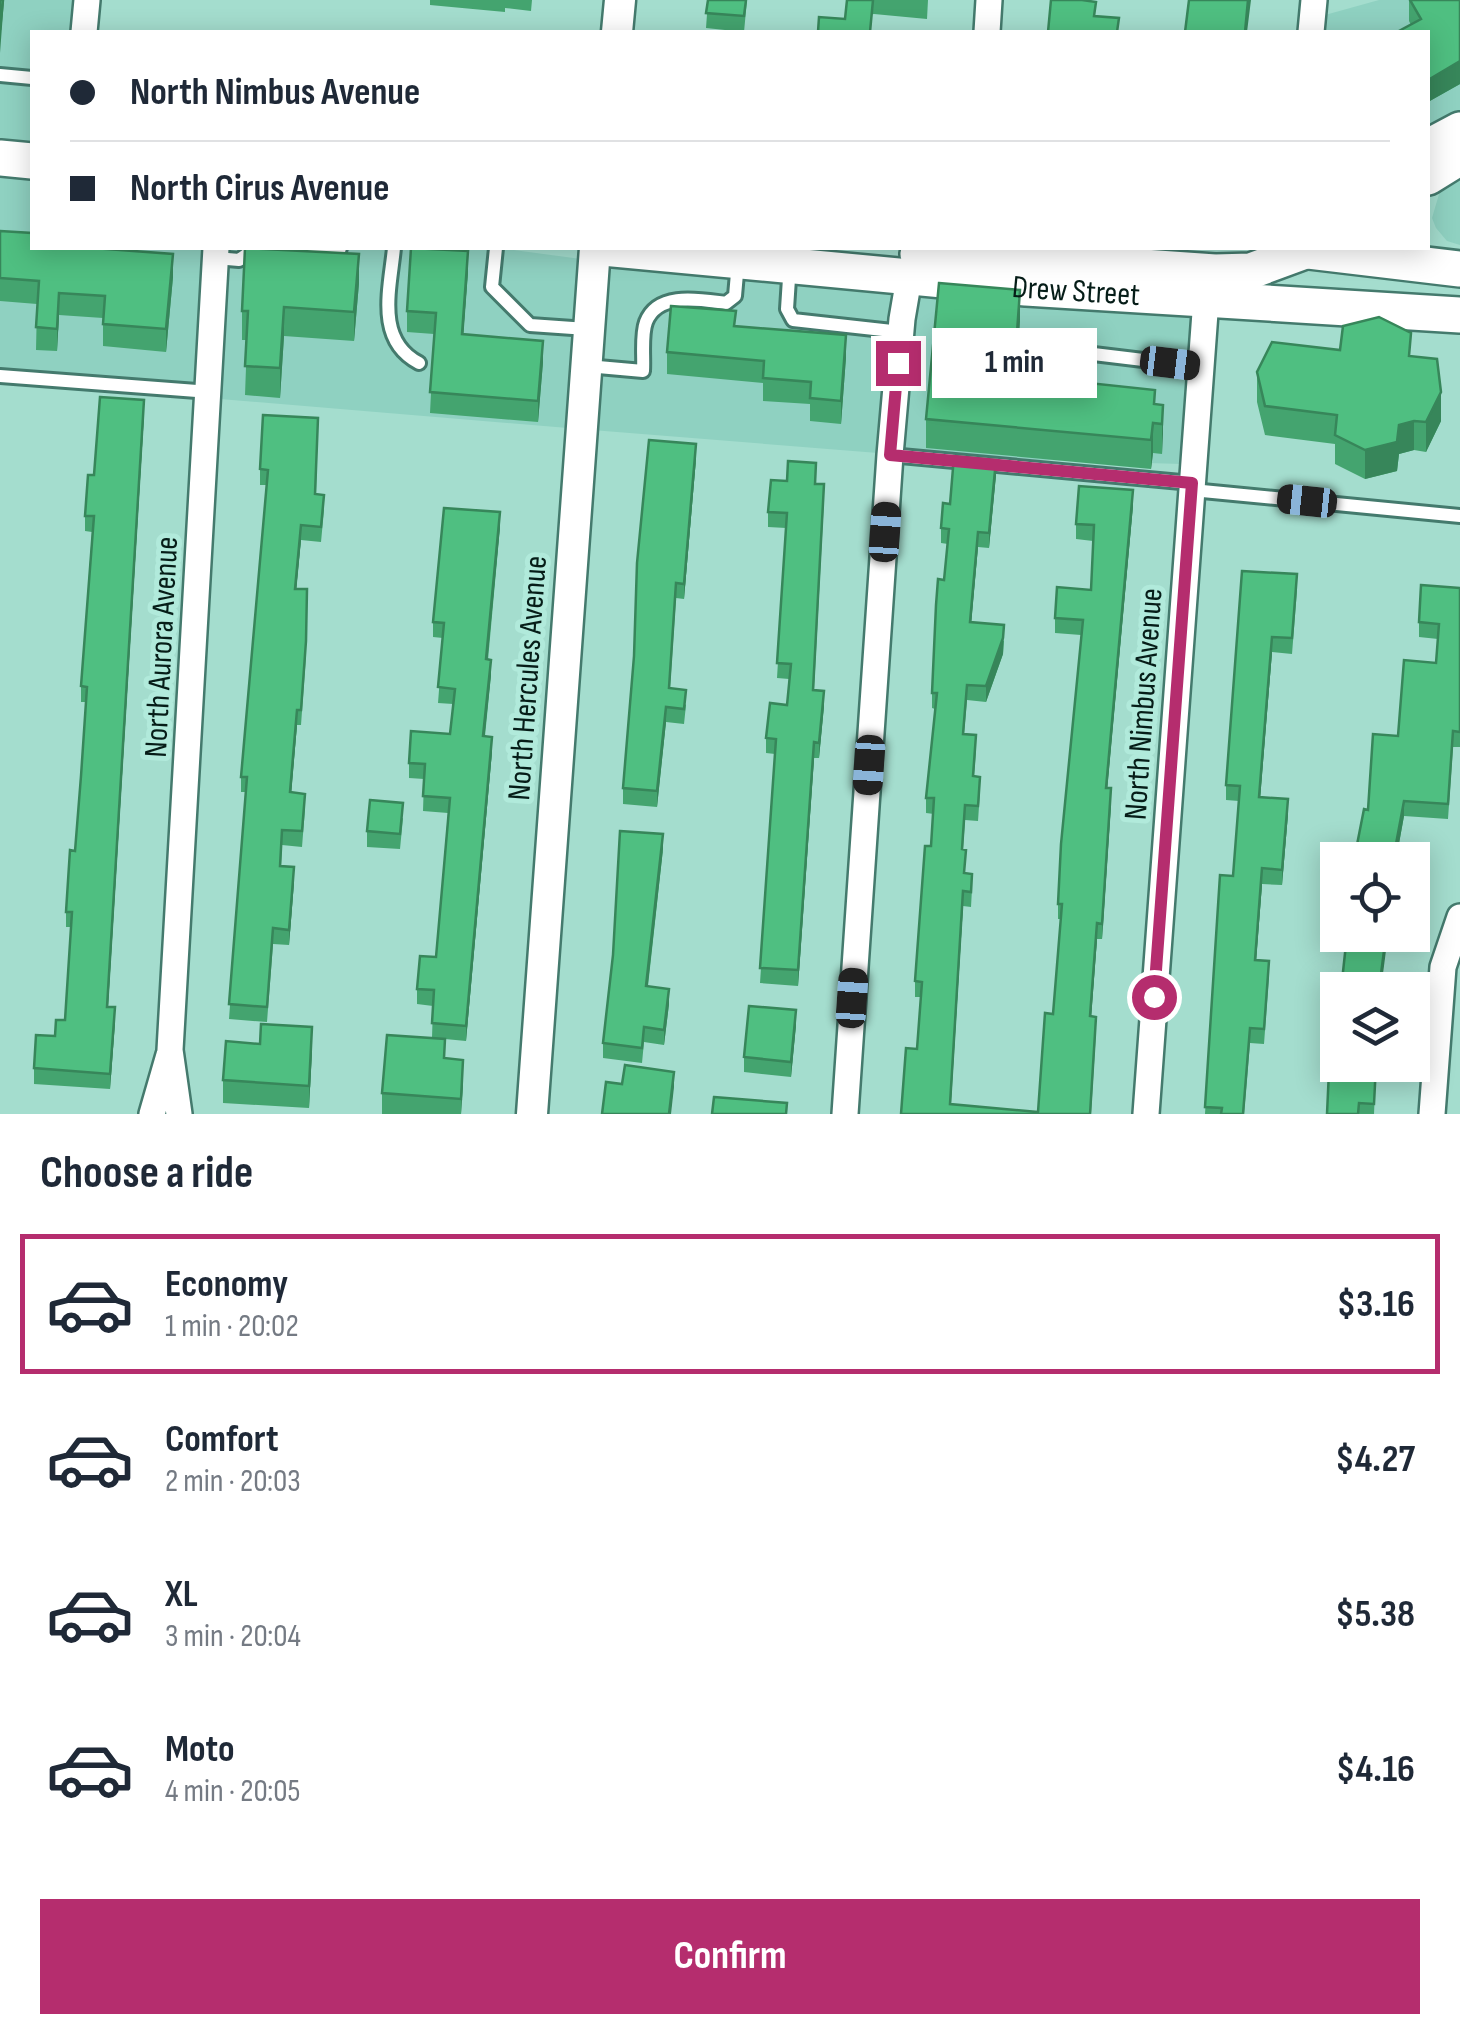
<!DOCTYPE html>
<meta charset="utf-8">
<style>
:root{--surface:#fff;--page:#f2f2f3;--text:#1f2937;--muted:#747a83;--line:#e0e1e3;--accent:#b52d6e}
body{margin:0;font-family:"Sofia Sans Condensed",sans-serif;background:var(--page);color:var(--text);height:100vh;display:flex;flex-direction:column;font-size:38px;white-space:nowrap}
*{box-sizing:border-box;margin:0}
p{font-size:32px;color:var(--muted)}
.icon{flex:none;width:55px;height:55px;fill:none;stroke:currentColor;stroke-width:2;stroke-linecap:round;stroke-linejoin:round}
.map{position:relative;height:1114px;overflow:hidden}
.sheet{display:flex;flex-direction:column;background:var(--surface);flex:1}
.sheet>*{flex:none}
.top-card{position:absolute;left:30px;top:30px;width:1400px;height:220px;border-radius:0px;box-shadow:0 5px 25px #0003;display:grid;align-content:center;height:220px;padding:0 40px;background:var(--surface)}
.controls{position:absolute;left:1320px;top:842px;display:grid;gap:20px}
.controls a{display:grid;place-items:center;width:110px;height:110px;border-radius:0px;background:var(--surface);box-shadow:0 5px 25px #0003;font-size:50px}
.end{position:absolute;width:45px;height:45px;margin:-22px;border:12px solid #b52d6e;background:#fff;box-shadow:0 0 0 5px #fff}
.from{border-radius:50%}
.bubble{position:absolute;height:70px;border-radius:0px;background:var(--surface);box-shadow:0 5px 25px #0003;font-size:32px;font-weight:700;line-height:70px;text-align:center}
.car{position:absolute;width:30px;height:60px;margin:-30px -15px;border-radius:12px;box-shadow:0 0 8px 2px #0007;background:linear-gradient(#222 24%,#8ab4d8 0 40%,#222 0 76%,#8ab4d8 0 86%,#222 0)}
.top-card b{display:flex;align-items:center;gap:35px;height:95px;font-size:38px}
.top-card b+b{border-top:2px solid var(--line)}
.top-card i{width:25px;height:25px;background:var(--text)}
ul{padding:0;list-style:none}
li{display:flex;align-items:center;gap:30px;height:140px;margin:0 20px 15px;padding:0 20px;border:5px solid transparent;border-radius:0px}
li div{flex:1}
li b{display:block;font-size:38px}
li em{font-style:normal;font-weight:700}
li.current{border-color:var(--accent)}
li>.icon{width:90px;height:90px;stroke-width:1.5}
h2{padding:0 40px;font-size:45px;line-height:120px}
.action{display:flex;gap:20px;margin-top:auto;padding:20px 40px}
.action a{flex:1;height:115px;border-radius:0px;background:var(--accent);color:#fff;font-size:40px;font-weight:700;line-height:115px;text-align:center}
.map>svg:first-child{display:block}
</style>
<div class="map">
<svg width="1460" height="1114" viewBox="0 0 1460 1114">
<rect width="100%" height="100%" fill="#a4ddce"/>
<!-- built -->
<path fill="#8fd1c1" d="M0,0h74l-3,32h-39v115l-32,-3z
M1379,0h81v115l-32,17v-100h-104l1,-17z
M0,172l32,3v73h172l-9,150 -195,-17z
M1460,172v73l-13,-4 -11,-13 -4,-10 10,-34z
M228,248h270l83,11 -13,169 -348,-29z
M606,261l75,12 214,17 -17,163 -286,-23z
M919,292l274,20 -11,152 -279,-8z"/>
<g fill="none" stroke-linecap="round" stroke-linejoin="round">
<defs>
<path id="service" d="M0,75l32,3
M299,248l40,3 1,-3
M394,248c-4,41 -19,92 25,115
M496,248l-4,39 38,38 57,4
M791,248l-4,61 6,11 108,12
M216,258l23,2 17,-12
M1077,352l124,15
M587,366l56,5c1,-14 -2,-36 3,-49 12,-31 55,-22 80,-19l9,-7 3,-34
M0,376l210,16
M890,455l302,28
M1192,490l268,26"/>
<path id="minor" d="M84,32l3,-32
M987,32l2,-32
M1311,32l3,-32
M152,1114l17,-59
M179,1114l-9,-64 46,-802
M845,1114l45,-659 12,-136 7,-41
M1146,1114l60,-815
M1432,1114l11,-147 17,-50"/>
<path id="tertiary" d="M617,32l3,-32
M532,1114l63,-866"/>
<g id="secondary">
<path d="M1428,147l32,-17"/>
<path d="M0,158l32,3"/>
<path d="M1428,177l32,-20"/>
<path id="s1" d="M603,248l423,40 434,27"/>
<path d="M1292,249l168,20"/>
<path d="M918,254l129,11h67l101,7 36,-1 62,-23"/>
</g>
</defs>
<!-- service casing -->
<use href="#service" stroke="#447a6d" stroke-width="18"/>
<!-- minor casing -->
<use href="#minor" stroke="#447a6d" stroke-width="30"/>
<!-- tertiary casing -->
<use href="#tertiary" stroke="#447a6d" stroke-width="35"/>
<!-- secondary casing -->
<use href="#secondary" stroke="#447a6d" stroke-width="40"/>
<!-- service -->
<use href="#service" stroke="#fff" stroke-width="12"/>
<!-- minor -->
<use href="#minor" stroke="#fff" stroke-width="25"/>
<!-- tertiary -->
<use href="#tertiary" stroke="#fff" stroke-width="30"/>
<!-- secondary -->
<use href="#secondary" stroke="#fff" stroke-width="35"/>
</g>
<!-- wall -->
<path fill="#44a46f" d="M430,0h102l-1,11 -26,-3v4l-75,-7z
M708,0h39l-3,32 -38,-4z
M847,0h81l-1,19 -53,-5 -29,5z
M1409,0h51v84l-32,18v-70l-17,-7 -2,-4z
M0,231l173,46 -7,75 -63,-6v-28l-44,-3 -2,36 -21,-1 1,-46 -37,-3z
M468,272l-5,62 80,28 -5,60 -108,-9 4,-79 -27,-2v-21z
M359,283l-5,58 -70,-5 -4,62 -35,-3 2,-55h-5v-29z
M1020,320l-4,56 147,29 -1,49 -9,-1 -2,16 -225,-21v-29z
M736,327l110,30 -5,67 -31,-3v-17l-47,-3v-18l-96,-9v-22z
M1340,350l71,6 30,65 -15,31 -12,-2 -15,4 -2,17 -32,8 -30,-15v-20l-70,-9 -8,-33v-30z
M144,415l-36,592 7,15 -5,67 -76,-5v-16l31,-48 6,-93h-5v-15l9,-61 11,-149h-5v-16l11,-154 -7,-1v-15l9,-41z
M318,418l-2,76 8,16 -3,32 -20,-2 -5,49 10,67 -5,69h-4l-6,67 14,17 -3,38 -20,-2 -1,21 13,16 -5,63 -16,-1 -6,78 -38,-3 17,-227h-5v-15l26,-292h-7v-16z
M696,459l-12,140 -8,-1 -6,90 16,17 -2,19 -18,-2 -9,85 -34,-3v-16z
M996,475l-7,73 -11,-1 -7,75 33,19 -1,13 -17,48 -19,-2 -3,34 12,17 -2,25 6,16 -2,29 -13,-1 -2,29 2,24 7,16 -1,18 -8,-1 -12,198 87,8 15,-98 8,-95h-3v-15l23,-269 -26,-2v-15l36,-28 2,-49 -17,-2v-15l57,-18 -26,282 4,16 -9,135h-5l-6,77 5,16 -5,82h-190l16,-65 4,-52h-6v-16l16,-135 3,-32 -8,-1v-15l9,-89 -3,-1v-15l16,-149 -7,-1v-15l9,-24z
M816,484l8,16 -10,190 10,16 -5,52h-5l-16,228 -38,-3 15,-229 -9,-1v-15l21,-33 2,-26 -12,-1 9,-150 -18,-1v-15z
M500,527l-12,133 3,15 -6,61 7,16 -26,289 -21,-2v20l18,23 -2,32h-79v-21l50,-55 1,-32 -16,-2v-15l19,-32 12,-144 -25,-2 1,-32 -15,-1v-15l41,-29 3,-30 -15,-1 5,-65 -10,-1v-15z
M1242,571l55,19 -5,64 -20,-2 -12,145 28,17 -6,71 -20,-1 -6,76 13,16 -5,68 -14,-1 -6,71h-39l15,-239 13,1 6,-75 -13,-1v-15z
M1460,588v159h-7l-5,72 -44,-3 -8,44h-42l14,-50 30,-74 38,-73 2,-24 -19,-2v-15z
M403,818l-3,31 -33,-2v-16z
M663,849l-15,137 21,18 -5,41 -20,-3 -2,21 -39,-5v-15z
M796,1025l-5,52 -47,-5v-15z
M312,1050l-3,58 -86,-5v-23z
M1336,1050l40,15 -2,49h-47z"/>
<!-- shaded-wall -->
<path fill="#37865a" d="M3,0h1l-4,53v-23z
M1248,0h3l-4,32h-2z
M1460,61v23l-32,18v-22z
M468,251v21l-6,83v-21z
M173,254v23l-7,75v-23z
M359,254v29l-5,58v-29z
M1020,290v30l-6,85v-30z
M59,293v22l-2,36v-22z
M284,307v29l-4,62v-30z
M846,335v22l-5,67v-23z
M543,341v21l-5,60v-21z
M1441,392v29l-15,31v-30z
M144,400v15l-37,607v-15z
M1163,405v29l-1,20v-30z
M1414,421v29l-15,4 -2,17 -32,8v-29l34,-25z
M1153,423v30l-2,16v-29z
M696,444v15l-12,140v-15z
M996,460v15l-7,73v-15z
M1133,490v16l-27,297v-15z
M500,512v15l-14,148v-16z
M301,525v15l-6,64v-15z
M978,532v15l-8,90v-15z
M1004,625l-1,29 -17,48v-16z
M1272,637v15l-13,160v-15z
M491,660v15l-8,76v-15z
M824,691v15l-5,52v-15z
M666,707v15l-9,85v-16z
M297,710v15l-7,83v-16z
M492,737v15l-26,289v-15z
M814,742v16l-16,228v-16z
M1111,788v16l-9,135v-15z
M1288,799v15l-6,71v-15z
M1404,801v15l-8,44h-3z
M663,834v15l-17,152v-15z
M294,867v15l-5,63v-15z
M1262,868v16l-7,91v-15z
M963,891v15l-13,208v-10z
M1097,923v16l-7,93v-16z
M1386,935h2l-7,54v-15z
M669,989v15l-5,41v-15z
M115,1007v15l-5,67v-15z
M796,1010v15l-5,52v-15z
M312,1027v23l-3,58v-22z
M463,1060v22l-2,32v-15z
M674,1072v15l-3,27h-2z"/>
<!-- building -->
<path fill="#4fbf81" stroke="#37865a" stroke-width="2.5" d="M0,0h3l-3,30z
M708,0h38l-2,16 -38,-3z
M847,0h26l-3,32h-52l1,-15 26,2z
M1051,0h31l14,2 -2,14 25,2 -2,14h-69z
M1189,0h59l-3,32h-60z
M1410,0h50v61l-32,19v-48h-31l24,-13z
M0,231l32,2v15h61l80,6 -7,75 -63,-5 2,-28 -46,-3 -2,36 -21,-2 3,-46 -39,-3z
M245,248l114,6 -5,58 -70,-5 -4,61 -35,-2 3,-55h-6z
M411,248l57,3 -6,83 81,7 -5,60 -108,-9 6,-79 -29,-2z
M939,283l81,7 -6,85 141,15 -1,14 9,1 -1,19 -9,-1 -2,17 -225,-21z
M671,306l65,5 -2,15 112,9 -5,66 -31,-3 1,-16 -48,-4 1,-17 -97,-9z
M1379,317l32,16 -2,23 28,3 4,33 -15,30 -12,-1 -15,4 -2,17 -32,8 -30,-15 2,-20 -72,-9 -8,-34 15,-30 68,8 3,-24z
M100,397l44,3 -37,607h8l-5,67 -76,-6 2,-33 19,1 1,-16h9l7,-108h-6l4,-62 5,1 6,-75 6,-89 -6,-1 13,-170h-9l3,-41h6z
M263,415l55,3 -3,76 9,1 -3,32 -20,-2 -6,64h12l-1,52 -5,69h-4l-7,82 15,2 -3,37 -20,-1 -2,36 14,1 -5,63 -16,-2 -6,79 -38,-3 18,-227h-6l27,-307 -8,-1z
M649,440l47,4 -12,140 -8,-1 -7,105 17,2 -2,19 -18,-2 -9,84 -34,-3 11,-132 3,-93z
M954,456l42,4 -7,73 -11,-1 -8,90 34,3 -1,13 -17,48 -19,-1 -4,49 13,1 -3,41 7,1 -2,29 -13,-1 -3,44 4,1 -2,23 8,1 -1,18 -8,-1 -13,213 88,8 7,-99 8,1 9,-110h-4l3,-60 22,-224 -28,-2 2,-31 34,3 3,-65 -18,-1 3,-38 54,4 -27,298h5l-9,136 -5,-1 -7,93 6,1 -6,97h-189l5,-66 11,1 5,-67 -7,-1 10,-135h6l3,-48h-8l11,-105h-5l4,-88 2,-26 6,1 5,-51 -8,-1 2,-25 7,1z
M788,461l28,2 -1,21h9l-11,206 11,1 -5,52 -5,-1 -16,228 -38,-2 16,-229 -10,-1 4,-35 17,2 4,-41 -14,-1 10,-150 -19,-1 3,-32 16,1z
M444,508l56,4 -14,147 5,1 -8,76 9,1 -26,289 -34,-3 2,-33 -17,-1 3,-33 16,1 14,-159 -27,-2 2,-32 -16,-1 2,-32 39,3 5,-45 -17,-2 6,-64 -11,-1z
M1242,571l55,3 -5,64 -20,-1 -6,73 -7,87 29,2 -6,71 -20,-2 -7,92 14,1 -5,68 -14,-1 -7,86h-22l1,-6 -17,-1 15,-232 13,1 7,-90 -14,-1z
M1421,585l39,3v144l-7,-1 -5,73 -44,-3 -11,59h-39l10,-51 4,1 5,-76 25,2 6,-76 32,3 3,-39 -20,-2z
M370,800l33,3 -3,31 -33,-3z
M620,831l43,3 -17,152 23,3 -5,41 -20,-3 -2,21 -39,-5 10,-88z
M1347,935h39l-5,39h5l-1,16h-44z
M749,1006l47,4 -5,52 -47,-5z
M261,1024l51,3 -3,59 -86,-6 3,-39 34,3z
M1338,1033v32h38l-2,39 -15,-1 -1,11h-31l3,-65 6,1z
M387,1035l58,4 -1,19 19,2 -2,39 -79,-6z
M625,1065l49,7 -5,42h-67l4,-32 16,2z
M714,1097l73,6 -1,11h-74z"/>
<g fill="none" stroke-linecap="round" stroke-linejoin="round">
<!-- route -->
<path stroke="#b52d6e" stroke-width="12" d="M898,363l-8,92 302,28 -38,514"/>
</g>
<g text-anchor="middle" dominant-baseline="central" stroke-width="10" stroke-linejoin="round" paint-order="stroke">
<!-- street labels -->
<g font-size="32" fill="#061d18" stroke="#b1eadb">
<text stroke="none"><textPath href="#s1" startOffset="475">Drew Street</textPath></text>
<text transform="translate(162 647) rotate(-87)">North Aurora Avenue</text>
<text transform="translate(528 678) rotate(-86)">North Hercules Avenue</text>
<text transform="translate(1144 704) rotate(-86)">North Nimbus Avenue</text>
</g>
</g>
</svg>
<div class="controls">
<a><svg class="icon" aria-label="locate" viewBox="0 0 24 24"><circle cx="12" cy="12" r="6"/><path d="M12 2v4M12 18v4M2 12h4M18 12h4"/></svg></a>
<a><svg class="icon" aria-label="layers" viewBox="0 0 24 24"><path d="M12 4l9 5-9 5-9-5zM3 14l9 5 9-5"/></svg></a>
</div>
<i class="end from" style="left:1154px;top:997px"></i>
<i class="end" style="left:898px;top:363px"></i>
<div class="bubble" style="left:932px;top:328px;width:165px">1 min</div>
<i class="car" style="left:1170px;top:363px;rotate:97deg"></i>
<i class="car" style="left:1307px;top:501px;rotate:276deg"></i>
<i class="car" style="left:885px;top:532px;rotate:4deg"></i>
<i class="car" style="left:869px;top:765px;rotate:184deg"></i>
<i class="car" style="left:852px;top:998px;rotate:4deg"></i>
<div class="top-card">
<b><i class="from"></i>North Nimbus Avenue</b>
<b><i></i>North Cirus Avenue</b>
</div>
</div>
<section class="sheet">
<h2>Choose a ride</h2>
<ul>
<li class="current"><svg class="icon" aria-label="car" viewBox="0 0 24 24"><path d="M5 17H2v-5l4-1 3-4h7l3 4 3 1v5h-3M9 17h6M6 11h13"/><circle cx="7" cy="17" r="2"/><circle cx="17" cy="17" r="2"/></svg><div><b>Economy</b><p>1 min · 20:02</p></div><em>$3.16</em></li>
<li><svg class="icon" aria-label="car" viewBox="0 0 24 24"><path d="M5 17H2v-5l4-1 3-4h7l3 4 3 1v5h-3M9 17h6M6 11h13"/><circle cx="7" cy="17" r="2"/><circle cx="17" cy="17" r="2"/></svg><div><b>Comfort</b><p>2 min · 20:03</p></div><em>$4.27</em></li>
<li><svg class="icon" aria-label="car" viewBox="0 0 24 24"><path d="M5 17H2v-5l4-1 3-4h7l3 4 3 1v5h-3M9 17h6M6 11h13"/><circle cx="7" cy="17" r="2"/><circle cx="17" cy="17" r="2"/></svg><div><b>XL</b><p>3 min · 20:04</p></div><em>$5.38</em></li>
<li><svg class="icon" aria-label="car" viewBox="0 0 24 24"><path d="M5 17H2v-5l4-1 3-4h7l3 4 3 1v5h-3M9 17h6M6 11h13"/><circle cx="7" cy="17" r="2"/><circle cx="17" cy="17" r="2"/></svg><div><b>Moto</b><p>4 min · 20:05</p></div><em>$4.16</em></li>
</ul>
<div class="action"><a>Confirm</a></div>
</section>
